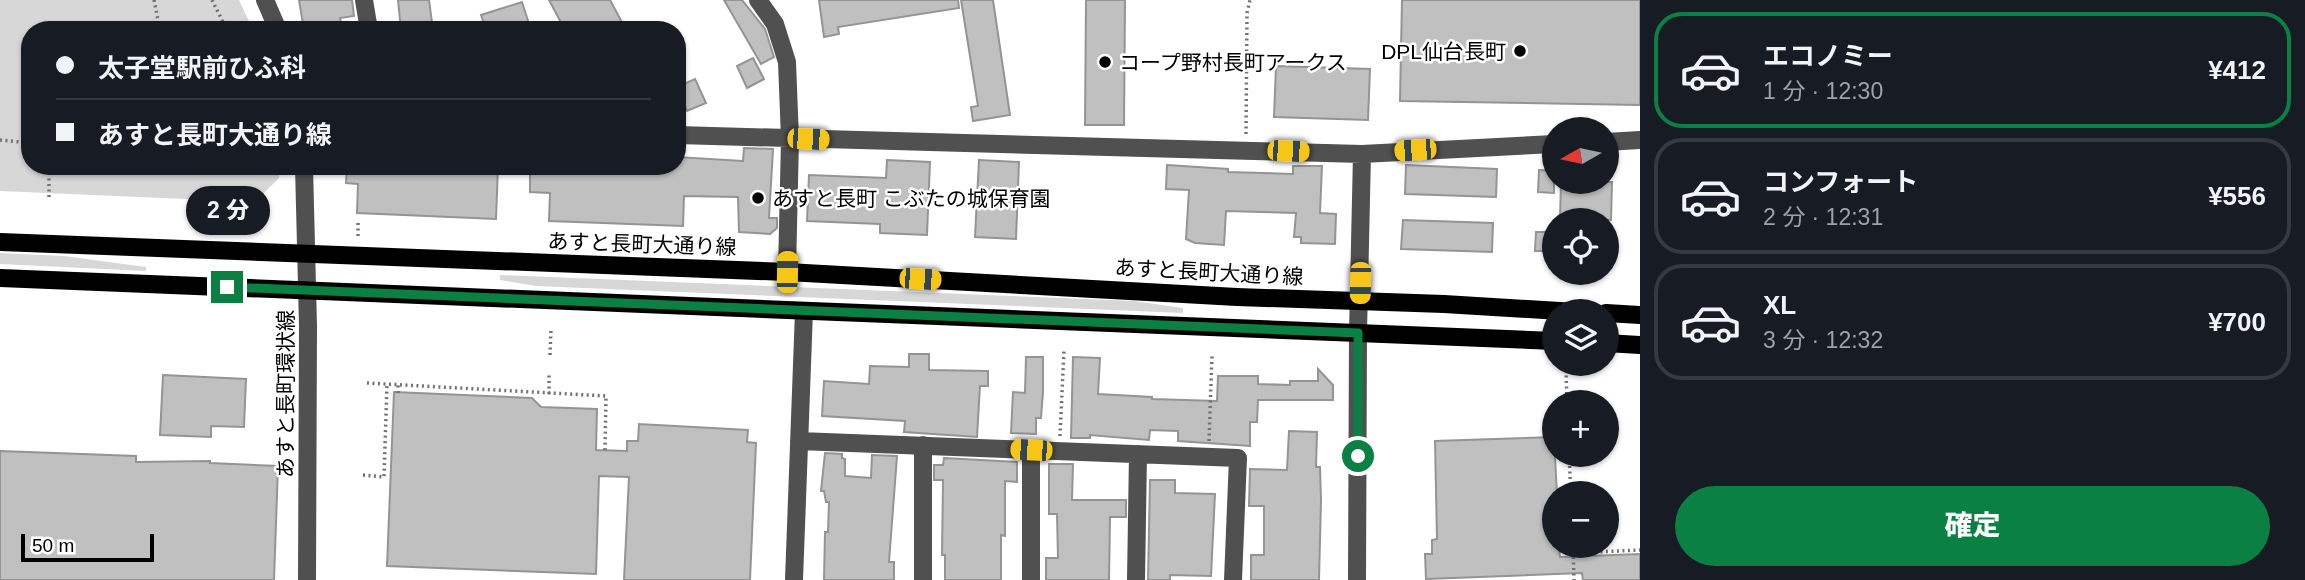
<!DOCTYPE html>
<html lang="ja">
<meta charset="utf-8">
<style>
:root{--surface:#171b24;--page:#242831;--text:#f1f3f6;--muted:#9ea1a6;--line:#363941;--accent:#0b8043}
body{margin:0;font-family:Helvetica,"Noto Sans JP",sans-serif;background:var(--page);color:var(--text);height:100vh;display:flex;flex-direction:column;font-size:26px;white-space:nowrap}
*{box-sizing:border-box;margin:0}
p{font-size:23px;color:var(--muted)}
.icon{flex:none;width:38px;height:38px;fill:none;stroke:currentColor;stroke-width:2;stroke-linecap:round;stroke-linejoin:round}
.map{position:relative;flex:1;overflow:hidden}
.details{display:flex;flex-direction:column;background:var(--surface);width:665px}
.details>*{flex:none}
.top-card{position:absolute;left:21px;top:21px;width:665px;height:154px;border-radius:28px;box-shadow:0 2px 5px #0004;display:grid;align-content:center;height:154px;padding:0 35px;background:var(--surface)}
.needle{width:46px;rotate:261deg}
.tools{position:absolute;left:1542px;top:117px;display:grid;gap:14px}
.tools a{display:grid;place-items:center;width:77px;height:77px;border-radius:50%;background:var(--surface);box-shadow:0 2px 5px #0004;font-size:35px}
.scale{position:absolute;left:21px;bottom:18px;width:133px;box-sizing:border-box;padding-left:7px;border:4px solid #000;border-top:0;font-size:19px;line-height:24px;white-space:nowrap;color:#000;-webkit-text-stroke:5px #fff;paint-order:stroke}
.end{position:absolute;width:32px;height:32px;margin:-16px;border:9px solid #0b8043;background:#fff;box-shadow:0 0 0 4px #fff}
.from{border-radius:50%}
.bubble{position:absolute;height:49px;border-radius:24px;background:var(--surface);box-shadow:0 2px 5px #0004;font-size:23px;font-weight:800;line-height:49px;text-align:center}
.car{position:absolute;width:21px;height:42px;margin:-21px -10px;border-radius:9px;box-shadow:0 0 5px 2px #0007;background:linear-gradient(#f5c518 24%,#345 0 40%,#f5c518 0 76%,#345 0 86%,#f5c518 0)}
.top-card b{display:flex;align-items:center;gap:24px;height:66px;font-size:26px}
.top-card b+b{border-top:2px solid var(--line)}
.top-card i{width:18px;height:18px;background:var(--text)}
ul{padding:12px 0 0;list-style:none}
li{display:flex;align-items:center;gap:21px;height:116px;margin:0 14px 10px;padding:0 21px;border:4px solid var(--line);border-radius:28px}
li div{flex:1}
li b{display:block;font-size:26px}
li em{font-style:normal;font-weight:800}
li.on{border-color:var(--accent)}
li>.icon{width:63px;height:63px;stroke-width:1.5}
.primary-button{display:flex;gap:14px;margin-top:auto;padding:14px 35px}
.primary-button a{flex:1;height:80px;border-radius:42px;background:var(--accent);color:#fff;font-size:28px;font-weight:800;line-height:80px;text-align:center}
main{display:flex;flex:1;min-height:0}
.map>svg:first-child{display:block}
</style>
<main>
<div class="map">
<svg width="1640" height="580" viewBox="0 0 1640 580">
<rect width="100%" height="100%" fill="#fff"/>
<!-- green -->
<path fill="#d7d7d7" d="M0,0h239l14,30h-223v136h249v12l-24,24 -255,-11z
M0,253l64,3 82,11v4l-146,-7z
M500,275l634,26 49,7v5l-647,-27 -36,-6z"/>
<!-- building -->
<path fill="#c0c0c0" stroke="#949494" stroke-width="2" d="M299,0h53l2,16 -14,2 3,12h-39z
M398,0h31l4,30h-32z
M549,0h61l14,26 -8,4h-51z
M724,0h18l23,29 9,28 -13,7z
M819,0h139l1,8 -121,19 1,7 -15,3z
M961,0h32l17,115 -37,6 -2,-14 7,-1z
M1086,0h39l-1,125h-39z
M1402,0h238v105l-240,-4z
M522,2l9,28h-45l-5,-15z
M753,58l11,21 -17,9 -10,-22z
M1276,66l94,3 -2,51 -94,-3z
M695,79l11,24 -19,8 -10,-24z
M744,148l29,1 -4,69h8v10l-7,6 -31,-2 -1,-35 -54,-1 -1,30 -134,-5 1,-28 -20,-1v-20l19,1 1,-7h127v-9l66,4z
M887,160l43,2 -3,73 -47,-2v-9l-73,-3 2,-46 77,3z
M979,160l40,2 -3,77 -41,-2z
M1167,165l61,4v3l65,2v-8h29l-2,47 16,1 -1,30 -34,-1v-6h-7l2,-24 -70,-2 -2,34 -29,-2 -9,-4 3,-49 -23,-1z
M1406,165l91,4 -1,28 -91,-3z
M347,166h151l-2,53 -139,-6 1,-29 -12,-1z
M1539,170l15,1v22l-16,-1z
M1561,182h51l-1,38h-51z
M1403,220l90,3 -1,29 -91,-3z
M1536,232h18v19h-19z
M909,354h20v16l59,1v15h-8l-3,51 -73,-5 1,-11 -83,-5 2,-35 45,3 1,-18 39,1z
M1026,357h17v35l-2,26h-5v16l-25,-1 2,-41 12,1z
M1073,357l27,1 -2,36 54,3v2l65,2 1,-25h40v8l32,1v-4h28v-12l15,16v15h-75l-1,22h-7v24l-72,-5v-10l-28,-1 -1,10 -59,-5v3h-19z
M163,375l83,4 -2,48 -33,-1v11l-51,-2z
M394,392l138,6 9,9 56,2 -1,41 31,1v-10h11l1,-17 109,6 -1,12 9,1 -6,137h-126l5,-103 -30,-1 -3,98 -209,-8z
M1289,431l28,1 -1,35h4l1,34 -2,79h-68v-25h13v-49h-15l1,-37 37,1z
M1554,437l3,57h-3v52h5l1,11 80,-3v26h-57l-1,-7 -156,6 -1,-25h7v-14l5,-1 -2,-98z
M0,451l136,5v6l74,-1v2l68,3 -4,114h-274z
M825,453l17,1v4l3,1v17l26,2 1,-23 25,1 -8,106h5v18h-70l1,-48h3l1,-30h-3l-2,-11h-3z
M944,458l73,4v20l-12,-1v55l-4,-1v45h-56v-25h-3l1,-75h-9v-15h9z
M1049,464h24l-1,36h54v17h-16l-1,63h-63v-22h12l-1,-44h-8z
M1150,480h25v13l40,1 -4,82 -41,-1v5h-22z"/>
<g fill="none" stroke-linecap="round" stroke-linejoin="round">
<!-- path -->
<path stroke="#727272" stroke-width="3.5" stroke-dasharray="2 3.5" stroke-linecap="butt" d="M154,0l6,30
M212,0l15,30
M1246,134l1,-121 3,-13
M0,140l30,3
M180,166h9
M49,197v-31
M358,223v15
M550,355l1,-26
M1566,370l1,32
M367,383l239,13 -1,54
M398,393v-8
M549,394v-20
M1060,436l4,-86
M1209,441l3,-85
M1569,455l2,39
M363,475l21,2 3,-92
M1573,546l1,34
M1573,553l67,-3"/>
<!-- minor -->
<path stroke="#505050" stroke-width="18" d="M265,0l13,30
M364,0l5,30
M758,0l17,24 12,38 3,77 -3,133
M677,135l685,19 192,-10
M1606,142l34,-2
M304,166l4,160 -1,254
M799,441l439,17 -5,122
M923,445v135
M794,580l10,-269
M1031,580v-130
M1136,580l2,-126
M1357,580l1,-247 4,-179"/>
<!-- major -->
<path stroke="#000" stroke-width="18" d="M0,242l787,30 450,25 207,7 132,8
M0,278l1554,63
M1606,313l34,2
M1606,343l34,2"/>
</g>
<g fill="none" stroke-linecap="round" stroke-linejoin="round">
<!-- route -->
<path stroke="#0b8043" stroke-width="9" d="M227,287l1131,46v123"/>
</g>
<!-- markers -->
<g fill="#000" stroke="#fff" stroke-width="2.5">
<circle cx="1520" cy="51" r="7"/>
<circle cx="1105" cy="62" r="7"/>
<circle cx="758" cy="198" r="7"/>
</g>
<g text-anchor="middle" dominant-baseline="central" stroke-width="5" stroke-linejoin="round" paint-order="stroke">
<!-- poi labels -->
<g font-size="21" fill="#000" stroke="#fff" text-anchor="start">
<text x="1506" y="51" text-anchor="end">DPL仙台長町</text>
<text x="1119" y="62">コープ野村長町アークス</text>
<text x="772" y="198">あすと長町 こぶたの城保育園</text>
</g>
<!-- street labels -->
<g font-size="21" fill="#000" stroke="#fff">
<text transform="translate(642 244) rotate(2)">あすと長町大通り線</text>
<text transform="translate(1209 272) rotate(3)">あすと長町大通り線</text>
<text transform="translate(285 394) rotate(-90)">あすと長町環状線</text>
</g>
</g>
</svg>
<div class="tools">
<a><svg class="needle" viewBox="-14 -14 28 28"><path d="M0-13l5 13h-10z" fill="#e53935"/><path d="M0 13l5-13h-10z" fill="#9ea1a6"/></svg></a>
<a><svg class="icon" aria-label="locate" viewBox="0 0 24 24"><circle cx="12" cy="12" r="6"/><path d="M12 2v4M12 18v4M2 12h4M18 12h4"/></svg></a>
<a><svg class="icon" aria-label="layers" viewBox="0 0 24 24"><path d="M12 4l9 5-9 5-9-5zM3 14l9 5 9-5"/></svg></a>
<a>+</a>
<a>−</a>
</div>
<div class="scale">50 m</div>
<i class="end from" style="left:1358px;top:456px"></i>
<i class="end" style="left:227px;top:287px"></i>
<div class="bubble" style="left:186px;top:186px;width:84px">2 分</div>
<i class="car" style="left:808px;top:139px;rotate:92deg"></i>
<i class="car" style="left:1415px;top:150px;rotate:266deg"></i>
<i class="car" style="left:1288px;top:151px;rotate:92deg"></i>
<i class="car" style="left:787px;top:272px;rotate:1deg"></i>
<i class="car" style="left:920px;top:279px;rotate:93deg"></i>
<i class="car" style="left:1360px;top:283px;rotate:181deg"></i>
<i class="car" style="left:1031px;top:450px;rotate:273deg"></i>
<div class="top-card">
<b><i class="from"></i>太子堂駅前ひふ科</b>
<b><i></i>あすと長町大通り線</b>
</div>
</div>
<section class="details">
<ul>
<li class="on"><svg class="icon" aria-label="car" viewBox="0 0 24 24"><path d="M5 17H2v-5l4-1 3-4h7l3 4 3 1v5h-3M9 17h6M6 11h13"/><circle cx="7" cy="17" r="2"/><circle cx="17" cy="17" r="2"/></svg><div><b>エコノミー</b><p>1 分 · 12:30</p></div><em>¥412</em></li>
<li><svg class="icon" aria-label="car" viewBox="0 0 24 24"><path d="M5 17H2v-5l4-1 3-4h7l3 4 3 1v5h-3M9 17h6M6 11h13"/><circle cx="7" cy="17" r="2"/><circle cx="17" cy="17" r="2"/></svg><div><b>コンフォート</b><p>2 分 · 12:31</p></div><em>¥556</em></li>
<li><svg class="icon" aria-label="car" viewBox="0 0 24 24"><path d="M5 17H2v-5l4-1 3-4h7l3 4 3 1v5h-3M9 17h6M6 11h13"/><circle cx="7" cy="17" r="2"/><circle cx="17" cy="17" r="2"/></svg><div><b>XL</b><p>3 分 · 12:32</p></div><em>¥700</em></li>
</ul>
<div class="primary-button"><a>確定</a></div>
</section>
</main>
